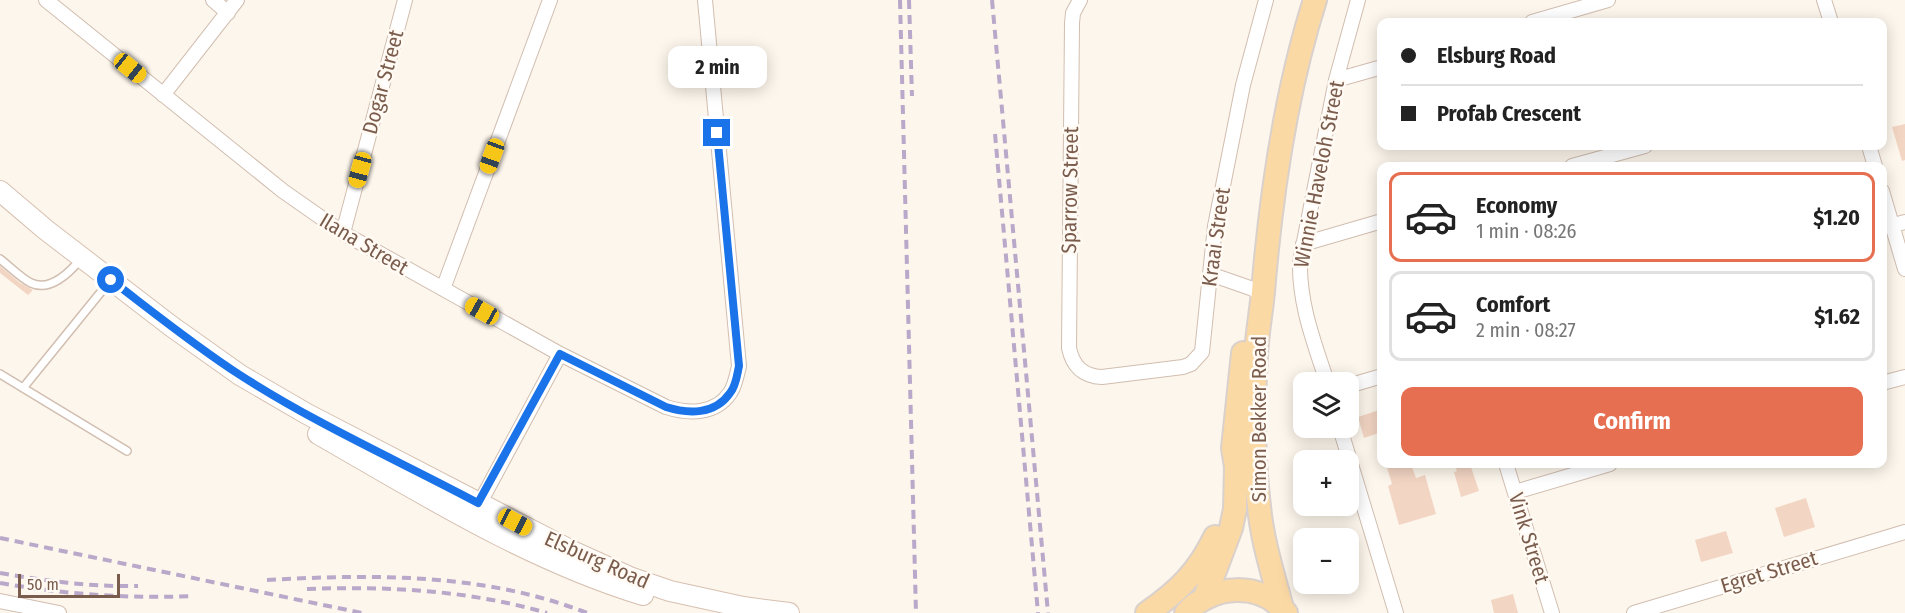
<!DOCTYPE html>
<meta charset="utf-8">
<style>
:root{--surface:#fff;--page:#f6f6f6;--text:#222;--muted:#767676;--line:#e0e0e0;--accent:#e76f51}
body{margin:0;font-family:"Fira Sans Condensed",sans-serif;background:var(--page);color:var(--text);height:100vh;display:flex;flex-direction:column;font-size:22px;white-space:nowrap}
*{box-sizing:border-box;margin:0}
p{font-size:20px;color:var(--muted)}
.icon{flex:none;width:33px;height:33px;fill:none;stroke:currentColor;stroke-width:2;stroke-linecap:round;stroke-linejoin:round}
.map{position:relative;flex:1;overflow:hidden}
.details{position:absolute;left:1377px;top:162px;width:510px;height:306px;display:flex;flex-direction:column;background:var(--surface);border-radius:12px;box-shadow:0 3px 15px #0003}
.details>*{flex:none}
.top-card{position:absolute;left:1377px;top:18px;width:510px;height:132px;border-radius:12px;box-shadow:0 3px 15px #0003;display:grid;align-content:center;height:132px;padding:0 24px;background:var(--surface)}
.fabs{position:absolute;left:1293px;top:372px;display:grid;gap:12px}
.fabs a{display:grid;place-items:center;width:66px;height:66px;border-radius:12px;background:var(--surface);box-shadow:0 3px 15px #0003;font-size:30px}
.scale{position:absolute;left:18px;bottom:15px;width:102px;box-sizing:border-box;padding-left:6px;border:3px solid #7a5c4d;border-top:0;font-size:16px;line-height:21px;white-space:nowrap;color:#7a5c4d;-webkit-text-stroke:4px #fffaf3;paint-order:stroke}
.end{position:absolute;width:27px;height:27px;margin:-14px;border:8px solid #1a73e8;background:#fff;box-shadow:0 0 0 3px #fff}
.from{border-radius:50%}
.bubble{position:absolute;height:42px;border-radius:12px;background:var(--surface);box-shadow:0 3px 15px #0003;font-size:20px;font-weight:700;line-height:42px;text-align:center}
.car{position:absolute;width:18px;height:36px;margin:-18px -9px;border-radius:8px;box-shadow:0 0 4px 2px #0007;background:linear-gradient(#f5c518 24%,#345 0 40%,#f5c518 0 76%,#345 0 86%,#f5c518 0)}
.top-card b{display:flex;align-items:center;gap:21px;height:57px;font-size:22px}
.top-card b+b{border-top:2px solid var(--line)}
.top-card i{width:15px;height:15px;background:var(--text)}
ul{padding:10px 0 0;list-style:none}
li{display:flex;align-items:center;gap:18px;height:90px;margin:0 12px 9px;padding:0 12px;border:3px solid var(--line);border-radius:12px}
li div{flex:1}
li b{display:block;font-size:22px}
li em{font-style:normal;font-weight:700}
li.on{border-color:var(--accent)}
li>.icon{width:54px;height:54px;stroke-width:1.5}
.cta{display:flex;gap:12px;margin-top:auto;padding:12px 24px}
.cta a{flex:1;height:69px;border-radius:12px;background:var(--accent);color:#fff;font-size:24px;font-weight:700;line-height:69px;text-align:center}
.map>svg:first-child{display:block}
</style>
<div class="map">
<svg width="1905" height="613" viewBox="0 0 1905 613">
<rect width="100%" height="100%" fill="#fdf6ec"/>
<!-- building -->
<path fill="#f3d5c3" d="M1905,124v36l-3,1 -10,-34z
M0,266l20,17 13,7 -5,5 -28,-22z
M1382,409v23l-18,6 -6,-21z
M1386,464h25l5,14 9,-3 11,39 -37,11 -11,-39 4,-2z
M1454,464h16l9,27 -18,6 -7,-25 3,-1z
M1806,498l9,29 -31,10 -9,-29z
M1726,531l7,22 -32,9 -6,-22z
M1513,594l5,19h-24l-3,-13z"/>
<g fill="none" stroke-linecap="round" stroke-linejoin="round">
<defs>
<path id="service" d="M0,259c8,6 22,20 31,24 19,9 38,-10 49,-23
M0,374l127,77
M23,388l86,-106"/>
<path id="minor" d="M46,0l237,191 60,42 217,121 106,53c22,7 49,8 64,-14 5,-7 7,-18 9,-27l-34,-366
M213,0l15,13
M1080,0l-7,13 -1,10 -3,325c4,19 14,28 33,29l81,-10 8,-3 11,-12 13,-126 28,-141 23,-85
M1824,0l7,22
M1532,22l76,-22
M1336,80l46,-13
M163,95l74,-95
M1869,146l6,20
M1572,166l73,-20
M1882,191l23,78
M1882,228l23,-6
M343,233l62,-233
M1303,244l79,-23
M1210,274l43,15 9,6
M443,289l107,-289
M1327,382c-13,-40 -28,-78 -27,-120l36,-182 22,-80
M1882,383l23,-6
M1348,386l34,-10
M1340,428l56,185
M1506,464l46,149
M1515,492l95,-28
M476,510l84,-156
M0,601l59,12
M1634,613l271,-81"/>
<path id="secondary" d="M0,191l46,39 125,96 69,49 67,39 263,136 62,28 38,13 73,16 46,6
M318,434c103,59 210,126 325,161"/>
<path id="primary" d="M1205,597l26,-69 4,-19 1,-42 -3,-19 10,-95
M1282,608c-9,-34 -20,-68 -23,-102 -6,-49 -6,-102 -3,-151 1,-21 5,-42 7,-63 8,-98 22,-198 52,-292
M1147,613c32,-22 51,-41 68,-76
M1186,613c26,-29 75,-32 100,0"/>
</defs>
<!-- service casing -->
<use href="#service" stroke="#d1beb0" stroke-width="10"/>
<!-- minor casing -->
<use href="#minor" stroke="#d1beb0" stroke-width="16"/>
<!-- secondary casing -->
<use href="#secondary" stroke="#d6c0b0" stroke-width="22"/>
<!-- primary casing -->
<use href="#primary" stroke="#dad1cd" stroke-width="26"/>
<!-- service -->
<use href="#service" stroke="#fff" stroke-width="7"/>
<!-- minor -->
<use href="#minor" stroke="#fff" stroke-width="14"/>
<!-- secondary -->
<use href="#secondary" stroke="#fff" stroke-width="20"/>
<!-- primary -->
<use href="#primary" stroke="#fbd9a5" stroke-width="22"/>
<!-- rail -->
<path stroke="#b9a8c9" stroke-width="4" stroke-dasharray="9 6" stroke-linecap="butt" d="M900,0l16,613
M909,0l3,96
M992,0l56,613
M995,134l43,479
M0,538l362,75
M0,573c46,8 91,14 138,13
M267,580c108,-6 218,-7 320,33
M0,583c64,11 127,16 192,13
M307,589c81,-3 161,1 240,24"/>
</g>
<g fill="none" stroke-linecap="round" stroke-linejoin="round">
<!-- route -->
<path stroke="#1a73e8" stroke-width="8" d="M111,280c42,32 84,66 129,95 76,49 159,86 238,128l82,-149 106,53c22,7 49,8 64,-14 6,-7 7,-18 9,-27l-22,-233"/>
</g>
<g text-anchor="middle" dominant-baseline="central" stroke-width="5" stroke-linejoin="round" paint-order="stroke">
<!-- street labels -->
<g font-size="21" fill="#7a5c4d" stroke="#fffaf3">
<text transform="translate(383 82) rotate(-75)">Dogar Street</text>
<text transform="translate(1319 174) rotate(-79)">Winnie Haveloh Street</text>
<text transform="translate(1070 190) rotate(-89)">Sparrow Street</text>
<text transform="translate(1216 237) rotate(-82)">Kraai Street</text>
<text transform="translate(364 244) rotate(31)">Ilana Street</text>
<text transform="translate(1259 419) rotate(-90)">Simon Bekker Road</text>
<text transform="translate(1529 538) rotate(73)">Vink Street</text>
<text transform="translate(597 560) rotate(24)">Elsburg Road</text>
<text transform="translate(1769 572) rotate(-17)">Egret Street</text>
</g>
</g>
</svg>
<div class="fabs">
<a><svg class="icon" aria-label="layers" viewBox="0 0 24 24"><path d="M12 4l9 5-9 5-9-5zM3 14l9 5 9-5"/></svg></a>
<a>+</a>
<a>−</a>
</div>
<div class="scale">50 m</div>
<i class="end from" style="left:111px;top:280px"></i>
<i class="end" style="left:717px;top:133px"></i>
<div class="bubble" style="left:668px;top:46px;width:99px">2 min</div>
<i class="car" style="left:130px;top:68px;rotate:129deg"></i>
<i class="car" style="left:492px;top:156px;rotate:200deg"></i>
<i class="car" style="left:360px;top:170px;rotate:195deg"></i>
<i class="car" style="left:482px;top:311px;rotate:299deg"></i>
<i class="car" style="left:515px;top:522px;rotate:118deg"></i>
<div class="top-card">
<b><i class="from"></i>Elsburg Road</b>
<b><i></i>Profab Crescent</b>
</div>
<section class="details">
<ul>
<li class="on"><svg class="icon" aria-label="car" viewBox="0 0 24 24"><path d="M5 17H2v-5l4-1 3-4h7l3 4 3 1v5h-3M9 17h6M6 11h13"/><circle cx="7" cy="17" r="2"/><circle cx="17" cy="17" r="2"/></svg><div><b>Economy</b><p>1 min · 08:26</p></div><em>$1.20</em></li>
<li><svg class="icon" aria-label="car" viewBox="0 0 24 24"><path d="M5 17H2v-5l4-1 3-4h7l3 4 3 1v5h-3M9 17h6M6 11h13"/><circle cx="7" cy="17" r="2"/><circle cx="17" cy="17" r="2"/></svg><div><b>Comfort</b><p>2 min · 08:27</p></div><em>$1.62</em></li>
</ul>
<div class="cta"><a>Confirm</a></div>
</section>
</div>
